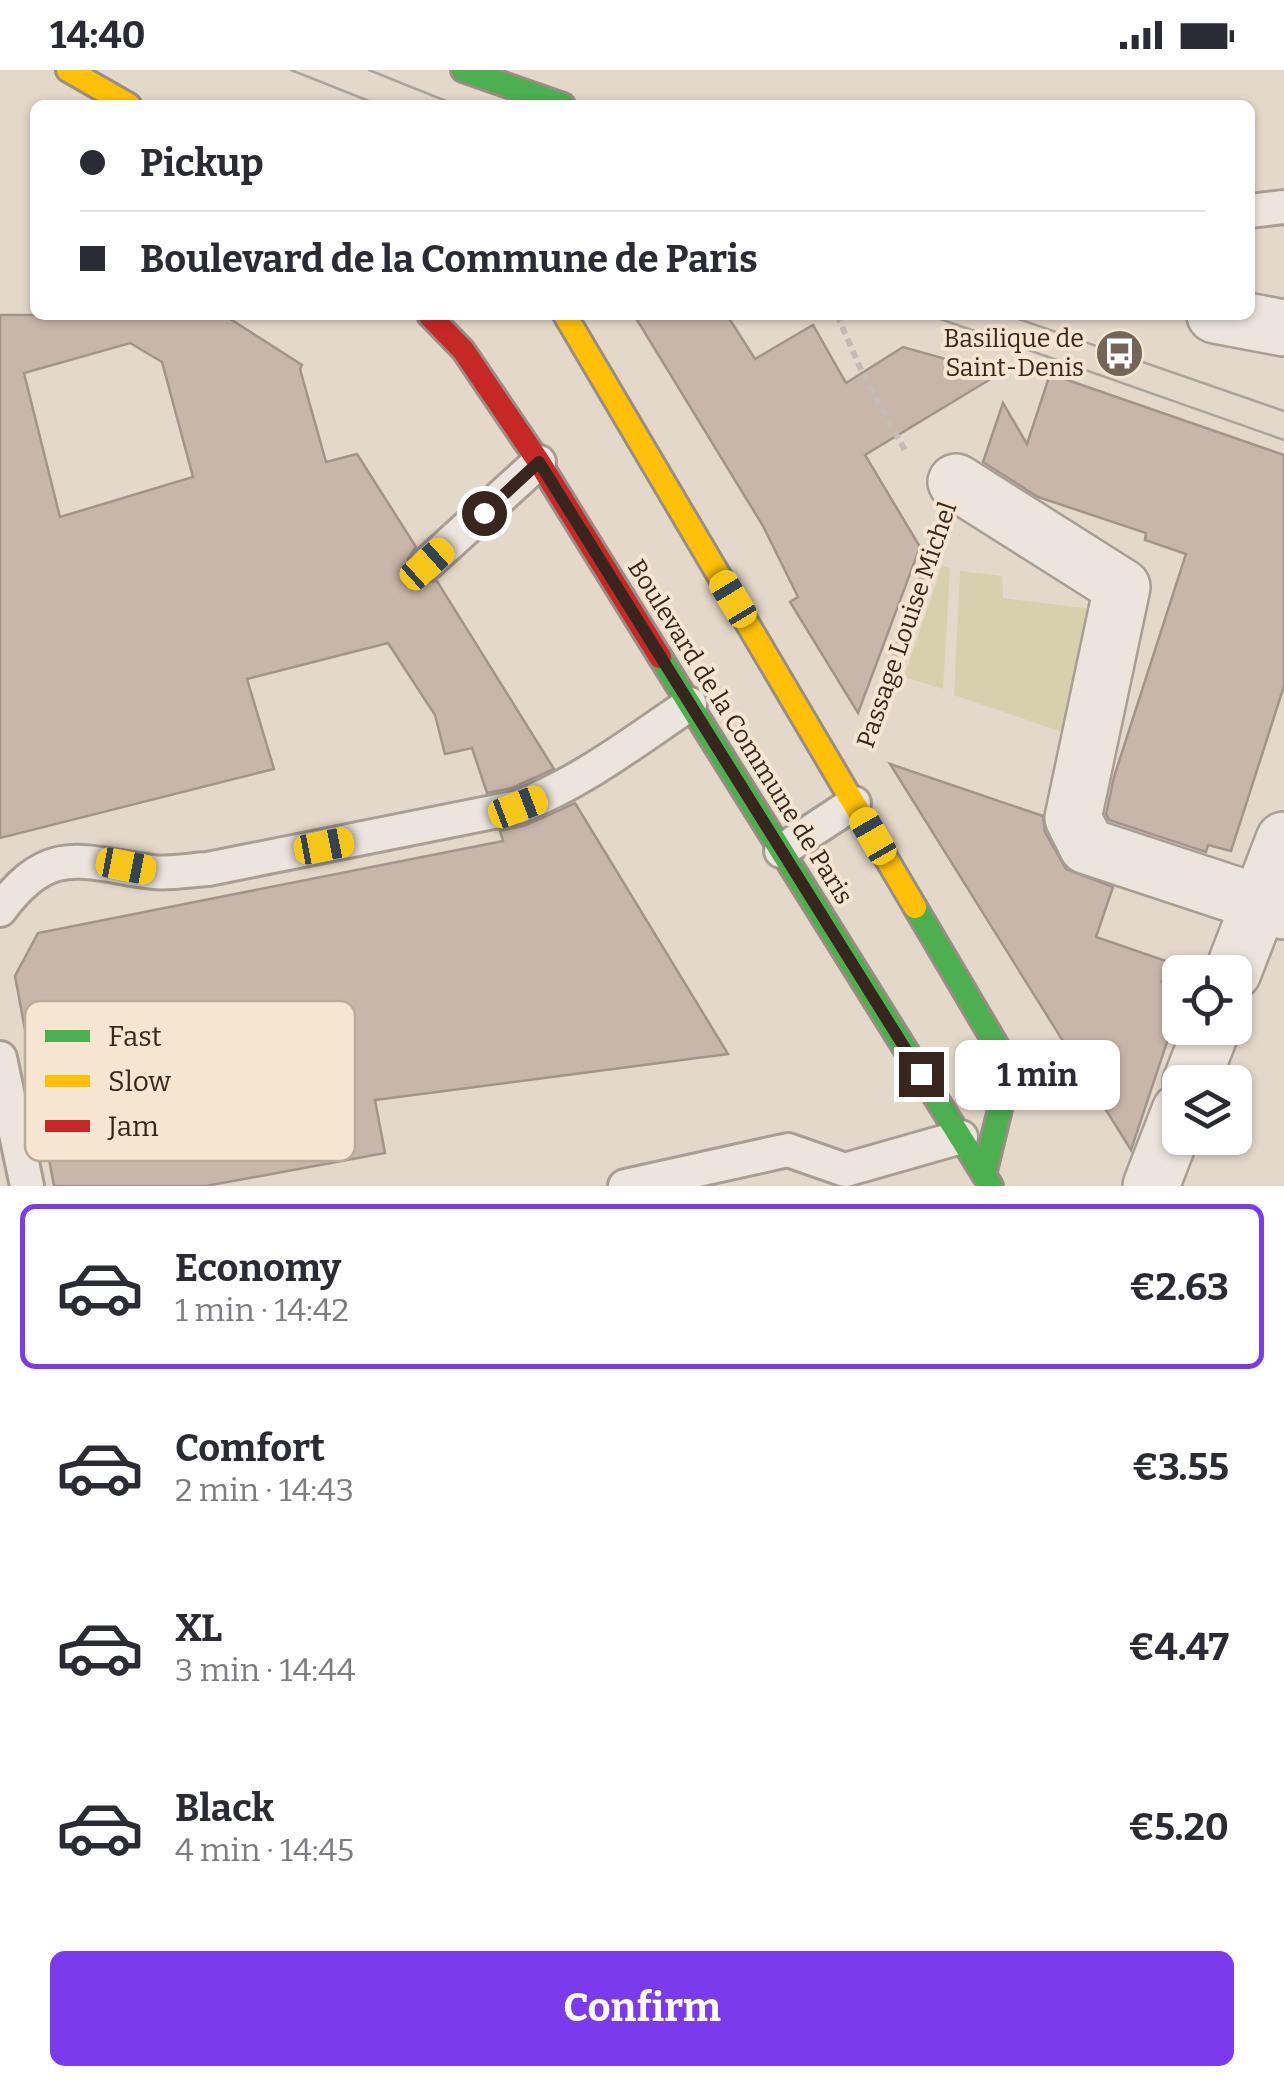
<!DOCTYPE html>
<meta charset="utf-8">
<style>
:root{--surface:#fff;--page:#f2f2f3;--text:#2b2b33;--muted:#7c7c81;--line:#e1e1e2;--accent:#7c3aed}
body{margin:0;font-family:Bitter,serif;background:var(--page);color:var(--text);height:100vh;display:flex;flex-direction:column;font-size:38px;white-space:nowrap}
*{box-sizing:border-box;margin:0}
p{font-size:32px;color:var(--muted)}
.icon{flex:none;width:55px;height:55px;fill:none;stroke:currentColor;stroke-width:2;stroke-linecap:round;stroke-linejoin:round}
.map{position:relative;height:1116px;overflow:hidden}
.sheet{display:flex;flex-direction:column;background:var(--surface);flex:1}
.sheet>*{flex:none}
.hud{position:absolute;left:30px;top:30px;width:1225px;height:220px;border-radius:15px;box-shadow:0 2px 8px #0004;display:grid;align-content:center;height:220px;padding:0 50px;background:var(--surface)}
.fabs{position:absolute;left:1162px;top:885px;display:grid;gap:20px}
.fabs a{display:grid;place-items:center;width:90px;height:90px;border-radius:15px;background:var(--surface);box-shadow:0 2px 8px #0004;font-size:50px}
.end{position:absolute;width:45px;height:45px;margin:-22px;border:12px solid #38251d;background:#fff;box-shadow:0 0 0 5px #fff}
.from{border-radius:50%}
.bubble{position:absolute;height:70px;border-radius:15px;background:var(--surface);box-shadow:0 2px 8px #0004;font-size:32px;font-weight:700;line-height:70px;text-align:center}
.car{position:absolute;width:30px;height:60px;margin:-30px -15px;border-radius:12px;box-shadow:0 0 8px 2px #0007;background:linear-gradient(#f5c518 24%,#345 0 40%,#f5c518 0 76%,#345 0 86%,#f5c518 0)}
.hud b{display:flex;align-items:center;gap:35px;height:95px;font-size:38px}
.hud b+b{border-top:2px solid var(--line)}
.hud i{width:25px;height:25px;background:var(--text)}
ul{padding:18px 0 0;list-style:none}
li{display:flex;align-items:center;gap:30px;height:165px;margin:0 20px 15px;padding:0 30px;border:5px solid transparent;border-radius:15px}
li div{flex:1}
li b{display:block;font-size:38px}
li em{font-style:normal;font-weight:700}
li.current{border-color:var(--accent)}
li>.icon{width:90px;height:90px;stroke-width:1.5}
.button{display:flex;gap:20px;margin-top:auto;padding:20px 50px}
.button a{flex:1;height:115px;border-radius:15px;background:var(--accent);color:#fff;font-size:40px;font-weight:700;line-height:115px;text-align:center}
.status{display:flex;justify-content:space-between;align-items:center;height:70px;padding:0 50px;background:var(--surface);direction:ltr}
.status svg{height:28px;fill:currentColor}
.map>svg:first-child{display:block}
</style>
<div class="status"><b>14:40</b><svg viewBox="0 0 49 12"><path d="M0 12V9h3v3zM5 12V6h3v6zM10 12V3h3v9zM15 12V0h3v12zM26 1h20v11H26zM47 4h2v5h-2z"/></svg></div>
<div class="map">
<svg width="1284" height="1116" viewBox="0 0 1284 1116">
<rect width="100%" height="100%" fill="#e4d8ca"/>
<!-- green -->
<path fill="#d7d0ac" d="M942,496l8,2 -7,121 -39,-12z
M960,501l42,5 1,22 88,11 -14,128 -123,-42z"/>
<!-- building -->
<path fill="#c8b6ab" stroke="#a4938a" stroke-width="2.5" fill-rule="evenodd" d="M0,245h224l78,50 -2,4 26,93 31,-8 59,93 -8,12 4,18 10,6 15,-2 117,188 -42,19 -25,5 -15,-45 -27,6 -10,-39 -47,-72 -141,36 27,90 -274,69zM130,273l32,19 31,115 -133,40 -36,-144z
M634,245h93l28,44 58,-34 33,58 57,-36 96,27 -134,81 55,92 -62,166 -68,-111 8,-5 -35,-71z
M1050,304l234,81v231l-53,165 -23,-6 -2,7 -97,-32 -3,-6 8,-37 72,-223 -41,-14 1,-7 -108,-36 -55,-35 20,-59 24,41z
M890,694l153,52 2,16 21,37 47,18 -17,50 73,25 -7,20 18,6v15l-49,147z
M575,733l153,251 -353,46 10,53 -179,33h-152l-39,-210 23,-43 465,-92 -3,-10 26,-6z"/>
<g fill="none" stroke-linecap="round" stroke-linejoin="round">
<defs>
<path id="lane" d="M1250,141l34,-4
M427,494l112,-102
M781,781l73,-48
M0,840c50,-68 82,-47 153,-38 17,2 37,-2 55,-3l310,-62c63,-24 117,-66 172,-103
M0,988l27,128
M625,1116l163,-36 57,20 116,-33"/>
<path id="street" d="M1215,245l69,13
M956,412l166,105 -49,231 14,28 197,65
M1233,902l51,-132
M1191,1012l21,-54
M1151,1116l29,-75"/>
<path id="fast" d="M463,0l100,35
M660,587l331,529
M915,837l95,161 -26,107"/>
<path id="slow" d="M68,0l61,35
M565,245l350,592"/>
<path id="jam" d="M429,245l34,35 76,112 121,195"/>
</defs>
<!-- lane casing -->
<use href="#lane" stroke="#a99e94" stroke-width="38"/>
<!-- street casing -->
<use href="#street" stroke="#a99e94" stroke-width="60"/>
<!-- fast casing -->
<use href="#fast" stroke="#998d84" stroke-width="28"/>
<!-- slow casing -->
<use href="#slow" stroke="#998d84" stroke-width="28"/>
<!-- jam casing -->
<use href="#jam" stroke="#998d84" stroke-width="28"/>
<!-- path -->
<path stroke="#c4bbb4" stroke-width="6" stroke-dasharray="8 5" stroke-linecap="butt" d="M837,245l29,66 40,71
M872,647l65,-181"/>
<!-- lane -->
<use href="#lane" stroke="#ece5dd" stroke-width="32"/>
<!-- street -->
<use href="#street" stroke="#ece5dd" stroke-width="55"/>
<!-- fast -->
<use href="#fast" stroke="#4caf50" stroke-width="22"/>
<!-- slow -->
<use href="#slow" stroke="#ffc107" stroke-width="22"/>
<!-- jam -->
<use href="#jam" stroke="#c62828" stroke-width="22"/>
<!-- tram -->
<path stroke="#aba49e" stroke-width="2.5" d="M291,0l88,35
M369,0l87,35
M929,245l355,125
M1007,245l277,96"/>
</g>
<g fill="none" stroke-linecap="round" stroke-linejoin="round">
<!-- route -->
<path stroke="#38251d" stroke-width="12" d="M484,443l55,-51 382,612"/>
</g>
<!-- icons -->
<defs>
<symbol id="bus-disc" viewBox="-11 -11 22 22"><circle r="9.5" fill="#74645a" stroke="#f6e5d0"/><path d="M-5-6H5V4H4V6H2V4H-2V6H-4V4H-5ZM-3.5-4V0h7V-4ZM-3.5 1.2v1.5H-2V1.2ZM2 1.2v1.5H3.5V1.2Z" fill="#fff"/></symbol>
</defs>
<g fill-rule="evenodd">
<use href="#bus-disc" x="1092" y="256" width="55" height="55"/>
</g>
<g text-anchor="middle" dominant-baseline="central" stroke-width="8" stroke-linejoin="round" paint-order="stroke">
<!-- poi labels -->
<g font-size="25" fill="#38251d" stroke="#f6e5d0" text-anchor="end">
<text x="1084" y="269">Basilique de<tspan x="1084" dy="29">Saint-Denis</tspan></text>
</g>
<!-- street labels -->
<g font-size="25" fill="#38251d" stroke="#f6e5d0">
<text transform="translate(907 555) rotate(-71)">Passage Louise Michel</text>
<text transform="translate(740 662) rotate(58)">Boulevard de la Commune de Paris</text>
</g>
</g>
<!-- legend -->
<rect x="25" y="931" width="330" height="160" rx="15" fill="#f6e5d0" stroke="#bdab9a" stroke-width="2.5"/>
<rect x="45" y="960" width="45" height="12" fill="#4caf50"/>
<rect x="45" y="1005" width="45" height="12" fill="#ffc107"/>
<rect x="45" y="1050" width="45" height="12" fill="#c62828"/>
<g font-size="28" fill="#38251d">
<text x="108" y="976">Fast</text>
<text x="108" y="1021">Slow</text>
<text x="108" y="1066">Jam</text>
</g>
</svg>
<div class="fabs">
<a><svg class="icon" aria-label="locate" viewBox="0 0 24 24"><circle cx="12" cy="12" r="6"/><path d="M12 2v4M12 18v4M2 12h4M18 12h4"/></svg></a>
<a><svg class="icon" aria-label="layers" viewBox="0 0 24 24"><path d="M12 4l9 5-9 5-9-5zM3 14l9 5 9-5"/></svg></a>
</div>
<i class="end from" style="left:484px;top:443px"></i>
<i class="end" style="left:921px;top:1004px"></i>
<div class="bubble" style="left:955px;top:970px;width:165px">1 min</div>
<i class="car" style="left:427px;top:494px;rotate:48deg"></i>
<i class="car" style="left:733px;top:529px;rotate:329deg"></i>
<i class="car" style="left:518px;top:737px;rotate:69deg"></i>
<i class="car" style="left:873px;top:766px;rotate:330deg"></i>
<i class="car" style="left:324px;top:776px;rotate:79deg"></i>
<i class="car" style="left:126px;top:796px;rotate:101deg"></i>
<div class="hud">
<b><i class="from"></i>Pickup</b>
<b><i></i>Boulevard de la Commune de Paris</b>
</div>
</div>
<section class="sheet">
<ul>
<li class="current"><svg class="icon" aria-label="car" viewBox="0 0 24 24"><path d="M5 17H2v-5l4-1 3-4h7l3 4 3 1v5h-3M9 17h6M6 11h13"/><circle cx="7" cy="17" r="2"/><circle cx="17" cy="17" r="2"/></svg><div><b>Economy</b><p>1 min · 14:42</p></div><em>€2.63</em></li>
<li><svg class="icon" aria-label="car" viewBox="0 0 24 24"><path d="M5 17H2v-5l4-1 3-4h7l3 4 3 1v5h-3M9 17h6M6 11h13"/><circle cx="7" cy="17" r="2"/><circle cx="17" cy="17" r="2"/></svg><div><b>Comfort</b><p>2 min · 14:43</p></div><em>€3.55</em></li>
<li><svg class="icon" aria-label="car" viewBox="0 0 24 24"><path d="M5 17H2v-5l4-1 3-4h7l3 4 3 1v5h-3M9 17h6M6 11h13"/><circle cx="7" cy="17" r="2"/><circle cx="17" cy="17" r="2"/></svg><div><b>XL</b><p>3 min · 14:44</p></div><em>€4.47</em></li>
<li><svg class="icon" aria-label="car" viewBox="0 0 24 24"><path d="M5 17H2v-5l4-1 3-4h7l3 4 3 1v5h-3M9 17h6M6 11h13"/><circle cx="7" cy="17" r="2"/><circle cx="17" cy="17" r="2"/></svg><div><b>Black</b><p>4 min · 14:45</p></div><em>€5.20</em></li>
</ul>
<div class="button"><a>Confirm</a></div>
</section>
